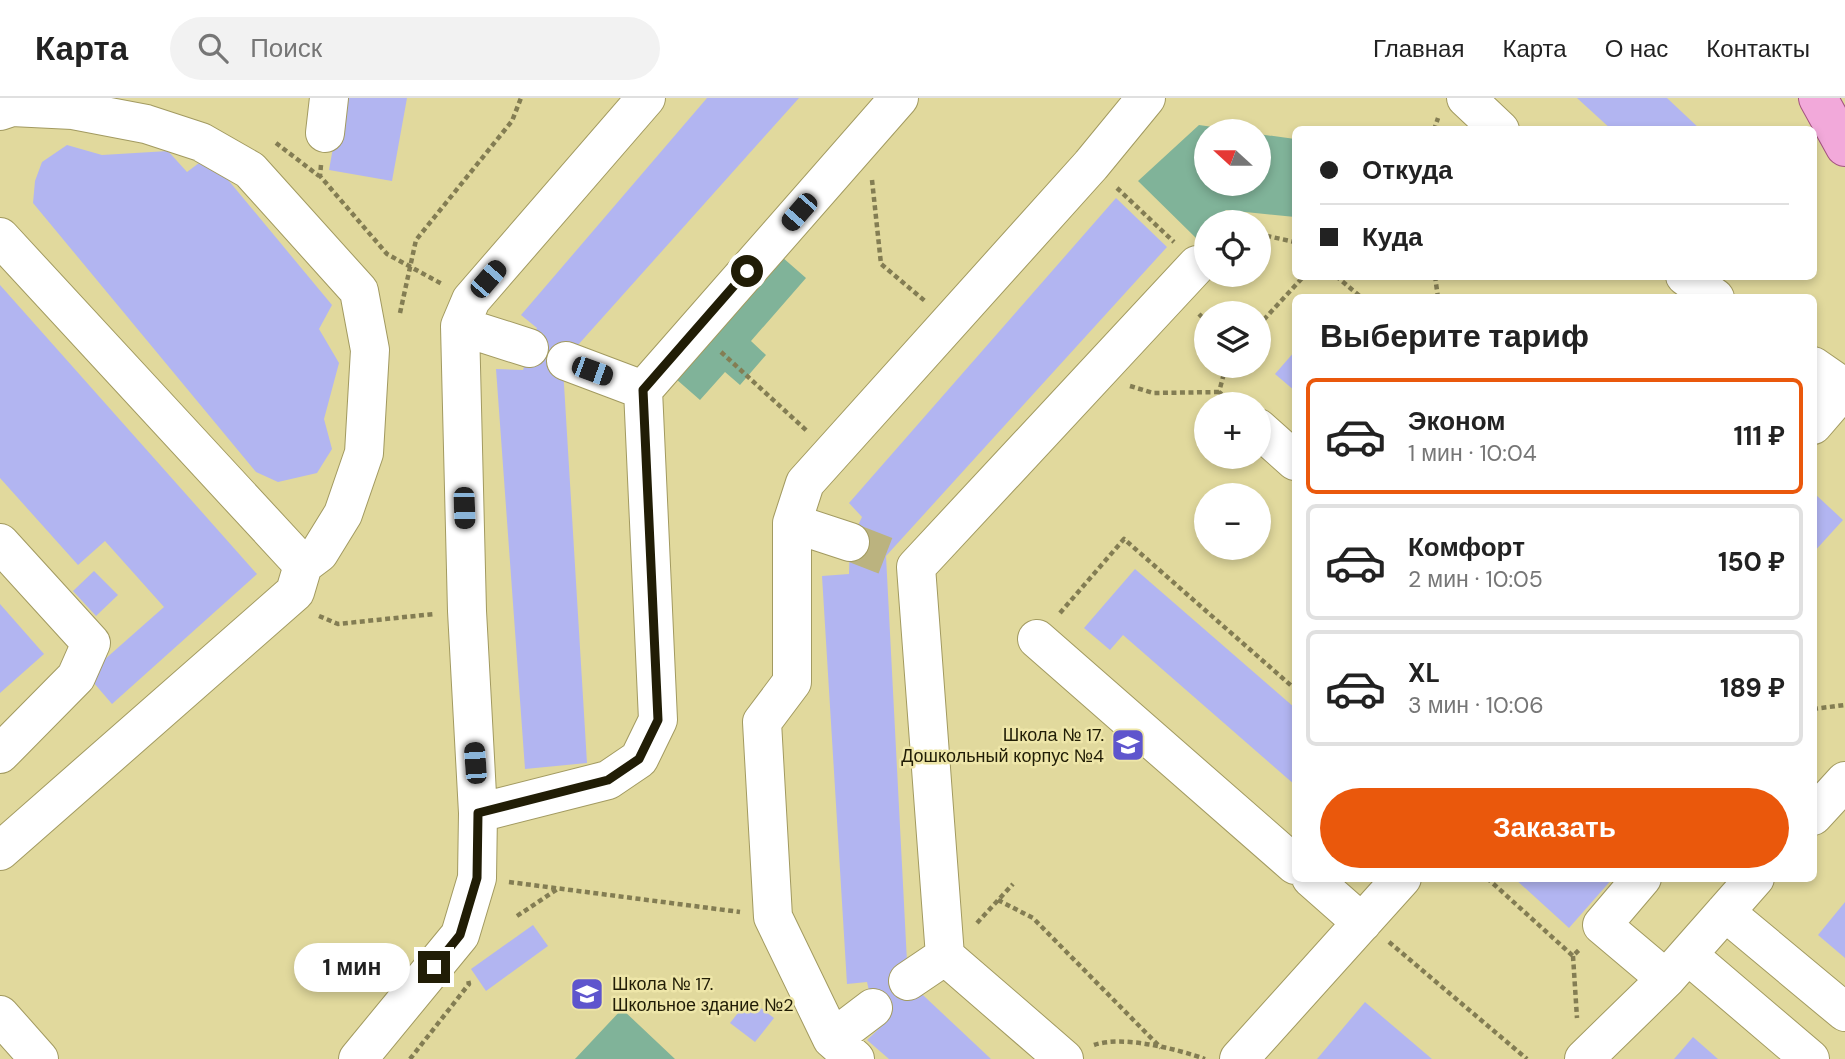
<!DOCTYPE html>
<html lang="ru">
<meta charset="utf-8">
<style>
:root{--surface:#fff;--page:#f2f2f2;--text:#222;--muted:#767676;--line:#e0e0e0;--accent:#ea580c}
body{margin:0;font-family:"DM Sans",sans-serif;background:var(--page);color:var(--text);height:100vh;display:flex;flex-direction:column;font-size:26px;white-space:nowrap}
*{box-sizing:border-box;margin:0}
p{font-size:23px;color:var(--muted)}
.icon{flex:none;width:38px;height:38px;fill:none;stroke:currentColor;stroke-width:2;stroke-linecap:round;stroke-linejoin:round}
.map{position:relative;flex:1;overflow:hidden}
.side{position:absolute;left:1292px;top:196px;width:525px;height:588px;display:flex;flex-direction:column;background:var(--surface);border-radius:10px;box-shadow:0 4px 10px #0003}
.side>*{flex:none}
.guide{position:absolute;left:1292px;top:28px;width:525px;height:154px;border-radius:10px;box-shadow:0 4px 10px #0003;display:grid;align-content:center;height:154px;padding:0 28px;background:var(--surface)}
.needle{width:46px;rotate:291deg}
.buttons{position:absolute;left:1194px;top:21px;display:grid;gap:14px}
.buttons a{display:grid;place-items:center;width:77px;height:77px;border-radius:50%;background:var(--surface);box-shadow:0 4px 10px #0003;font-size:35px}
.end{position:absolute;width:32px;height:32px;margin:-16px;border:9px solid #211d06;background:#fff;box-shadow:0 0 0 4px #fff}
.from{border-radius:50%}
.bubble{position:absolute;height:49px;border-radius:24px;background:var(--surface);box-shadow:0 4px 10px #0003;font-size:23px;font-weight:700;line-height:49px;text-align:center}
.car{position:absolute;width:21px;height:42px;margin:-21px -10px;border-radius:9px;box-shadow:0 0 5px 2px #0007;background:linear-gradient(#222 24%,#8ab4d8 0 40%,#222 0 76%,#8ab4d8 0 86%,#222 0)}
.guide b{display:flex;align-items:center;gap:24px;height:66px;font-size:26px}
.guide b+b{border-top:2px solid var(--line)}
.guide i{width:18px;height:18px;background:var(--text)}
ul{padding:0;list-style:none}
li{display:flex;align-items:center;gap:21px;height:116px;margin:0 14px 10px;padding:0 14px;border:4px solid var(--line);border-radius:10px}
li div{flex:1}
li b{display:block;font-size:26px}
li em{font-style:normal;font-weight:700}
li.on{border-color:var(--accent)}
li>.icon{width:63px;height:63px;stroke-width:1.5}
h2{padding:0 28px;font-size:32px;line-height:84px}
.cta{display:flex;gap:14px;margin-top:auto;padding:14px 28px}
.cta a{flex:1;height:80px;border-radius:42px;background:var(--accent);color:#fff;font-size:28px;font-weight:700;line-height:80px;text-align:center}
header{display:flex;align-items:center;gap:42px;box-sizing:border-box;height:98px;padding:0 35px;background:var(--surface);border-bottom:2px solid var(--line)}
header strong{font-size:33px}
nav{display:flex;gap:38px;margin-inline-start:auto;font-size:24px}
.search{width:490px;height:63px;background:var(--page);display:flex;align-items:center;gap:18px;box-sizing:border-box;padding:0 24px;border-radius:38px;color:var(--muted);font-size:26px}
.map>svg:first-child{display:block}
</style>
<header>
<strong>Карта</strong>
<div class="search"><svg class="icon" aria-label="search" viewBox="0 0 24 24"><circle cx="10" cy="10" r="6"/><path d="M15 15l6 6"/></svg>Поиск</div>
<nav><a>Главная</a><a>Карта</a><a>О нас</a><a>Контакты</a></nav>
</header>
<div class="map">
<svg width="1845" height="961" viewBox="0 0 1845 961">
<rect width="100%" height="100%" fill="#e1d99d"/>
<!-- green -->
<path fill="#80b399" d="M1199,27l42,6h-35v53h52v-50l37,5v78l-69,-7 -13,12h-7v7l-10,9 -58,-57z
M774,152l32,28 -55,63 15,14 -26,30 -15,-13 -25,28 -32,-28z
M622,911l53,50h-100z"/>
<!-- building -->
<path fill="#b2b5f1" d="M342,0h65l-15,83 -63,-11z
M707,0h92l-230,257 -6,13 24,395 -62,6 -29,-400 27,1 14,-42 -16,-13z
M1577,0h90l34,32h-89z
M67,47l35,10 66,-4 19,21 12,-9 20,6 113,136 -13,24 20,34 -15,56 8,30 -15,24 -39,9 -22,-10 -223,-269 2,-22 7,-19z
M1116,100l51,49 -281,309 22,425 83,78h-102l-22,-19 19,-18 -13,-14 -6,-26 -20,2 -25,-408 27,-2 1,-32 12,-25 -13,-14z
M0,187l257,289 -145,130 -25,-29 77,-68 -59,-66 -27,24 -78,-87z
M1295,253v40l-20,-17z
M1815,396l28,26 -30,33v-56z
M1135,471l160,139v77l-172,-150 -13,15 -26,-22z
M94,473l24,24 -22,21 -23,-25z
M0,506l44,50 -44,39z
M1514,780h99l-44,50z
M1845,804v56l-27,-23z
M533,827l15,21 -62,45 -15,-22z
M749,901l25,19 -19,24 -25,-19z
M1365,904l67,57h-115z
M1693,939l25,22h-44z"/>
<g fill="none" stroke-linecap="round" stroke-linejoin="round">
<!-- minor-tunnel -->
<path stroke="#bbb37f" stroke-width="38" stroke-dasharray="38 19" stroke-linecap="butt" d="M850,444l36,14"/>
<defs>
<path id="minor" d="M1466,0l34,32
M0,13l12,-4 61,3 73,14 55,18 49,28 109,121 11,59 -6,103 -21,61 -24,39 -16,12
M325,35l4,-35
M0,139l303,328 -8,27 -295,259
M1685,178l30,22
M460,228l69,22
M566,263l77,29
M1813,268l32,22 -32,37
M1258,330l37,33
M792,425l58,19
M0,445l91,100 -15,34 -76,77
M1037,541l258,226
M478,715l130,-33 31,-21 19,-39 -15,-330 256,-292
M1813,718l32,-35
M1311,780l51,45
M1642,780l-40,47 64,54
M1725,814l120,100
M1688,857l122,104
M908,883l37,-25
M0,917l39,44
M832,941l41,-31
M358,961l102,-124 17,-57 1,-65 -11,-202 -7,-285 11,-26 175,-202
M855,961l-23,-20 -59,-122 -11,-195 30,-40v-159l13,-40 286,-318 55,-67
M1064,961l-119,-103 -29,-389 281,-302
M1239,961l163,-181
M1584,961l82,-80 89,-101"/>
<path id="major" d="M1818,0l27,49"/>
</defs>
<!-- minor casing -->
<use href="#minor" stroke="#a29a60" stroke-width="40"/>
<!-- major casing -->
<use href="#major" stroke="#a45380" stroke-width="40"/>
<!-- path -->
<path stroke="#837d53" stroke-width="4.5" stroke-dasharray="5 3.5" stroke-linecap="butt" d="M1434,32l4,-12
M276,45l43,33
M321,67l-1,11 67,78 55,30
M872,82l9,84 44,37
M1117,90l57,54
M1258,136l37,8
M1336,178l26,22
M1435,178l3,22
M400,215l16,-73 96,-119 9,-23
M1199,216l7,7
M1258,228l46,-50
M721,254l86,79
M1226,268l-7,26 14,12
M1130,288l23,7 66,-1
M1060,515l64,-74 171,150
M319,518l19,8 96,-10
M1813,611l32,-4
M1487,780l86,78 7,-7
M509,784l231,30
M998,802l35,18 128,130
M517,818l42,-28
M977,825l36,-39
M1389,844l138,117
M1573,858l4,62
M1094,947c29,-10 83,4 111,14
M410,961l59,-75 -1,-4"/>
<!-- minor -->
<use href="#minor" stroke="#fff" stroke-width="38"/>
<!-- major -->
<use href="#major" stroke="#f2a9da" stroke-width="38"/>
</g>
<g fill="none" stroke-linecap="round" stroke-linejoin="round">
<!-- route -->
<path stroke="#211d06" stroke-width="9" d="M434,869l26,-32 17,-57 1,-65 130,-33 31,-21 19,-39 -15,-330 104,-119"/>
</g>
<!-- icons -->
<defs>
<symbol id="school-square" viewBox="-11 -11 22 22"><rect x="-9" y="-9" width="18" height="18" rx="4" fill="#5e55cd" stroke="#eee6a9"/><path d="M0-5L7-2L0 1L-7-2ZM-4 1L0 2.5L4 1V4Q0 6-4 4Z" fill="#fff"/></symbol>
</defs>
<g fill-rule="evenodd">
<use href="#school-square" x="1109" y="628" width="38" height="38"/>
<use href="#school-square" x="568" y="877" width="38" height="38"/>
</g>
<g text-anchor="middle" dominant-baseline="central" stroke-width="5" stroke-linejoin="round" paint-order="stroke">
<!-- poi labels -->
<g font-size="18" fill="#211d06" stroke="#eee6a9" text-anchor="end">
<text x="1104" y="637">Школа № 17.<tspan x="1104" dy="21">Дошкольный корпус №4</tspan></text>
<text x="612" y="886" text-anchor="start">Школа № 17.<tspan x="612" dy="21">Школьное здание №2</tspan></text>
</g>
</g>
</svg>
<div class="buttons">
<a><svg class="needle" viewBox="-14 -14 28 28"><path d="M0-13l5 13h-10z" fill="#e53935"/><path d="M0 13l5-13h-10z" fill="#767676"/></svg></a>
<a><svg class="icon" aria-label="locate" viewBox="0 0 24 24"><circle cx="12" cy="12" r="6"/><path d="M12 2v4M12 18v4M2 12h4M18 12h4"/></svg></a>
<a><svg class="icon" aria-label="layers" viewBox="0 0 24 24"><path d="M12 4l9 5-9 5-9-5zM3 14l9 5 9-5"/></svg></a>
<a>+</a>
<a>−</a>
</div>
<i class="end from" style="left:747px;top:173px"></i>
<i class="end" style="left:434px;top:869px"></i>
<div class="bubble" style="left:294px;top:845px;width:116px">1 мин</div>
<i class="car" style="left:799px;top:114px;rotate:221deg"></i>
<i class="car" style="left:488px;top:181px;rotate:41deg"></i>
<i class="car" style="left:592px;top:273px;rotate:110deg"></i>
<i class="car" style="left:464px;top:410px;rotate:178deg"></i>
<i class="car" style="left:475px;top:665px;rotate:356deg"></i>
<div class="guide">
<b><i class="from"></i>Откуда</b>
<b><i></i>Куда</b>
</div>
<section class="side">
<h2>Выберите тариф</h2>
<ul>
<li class="on"><svg class="icon" aria-label="car" viewBox="0 0 24 24"><path d="M5 17H2v-5l4-1 3-4h7l3 4 3 1v5h-3M9 17h6M6 11h13"/><circle cx="7" cy="17" r="2"/><circle cx="17" cy="17" r="2"/></svg><div><b>Эконом</b><p>1 мин · 10:04</p></div><em>111 ₽</em></li>
<li><svg class="icon" aria-label="car" viewBox="0 0 24 24"><path d="M5 17H2v-5l4-1 3-4h7l3 4 3 1v5h-3M9 17h6M6 11h13"/><circle cx="7" cy="17" r="2"/><circle cx="17" cy="17" r="2"/></svg><div><b>Комфорт</b><p>2 мин · 10:05</p></div><em>150 ₽</em></li>
<li><svg class="icon" aria-label="car" viewBox="0 0 24 24"><path d="M5 17H2v-5l4-1 3-4h7l3 4 3 1v5h-3M9 17h6M6 11h13"/><circle cx="7" cy="17" r="2"/><circle cx="17" cy="17" r="2"/></svg><div><b>XL</b><p>3 мин · 10:06</p></div><em>189 ₽</em></li>
</ul>
<div class="cta"><a>Заказать</a></div>
</section>
</div>
